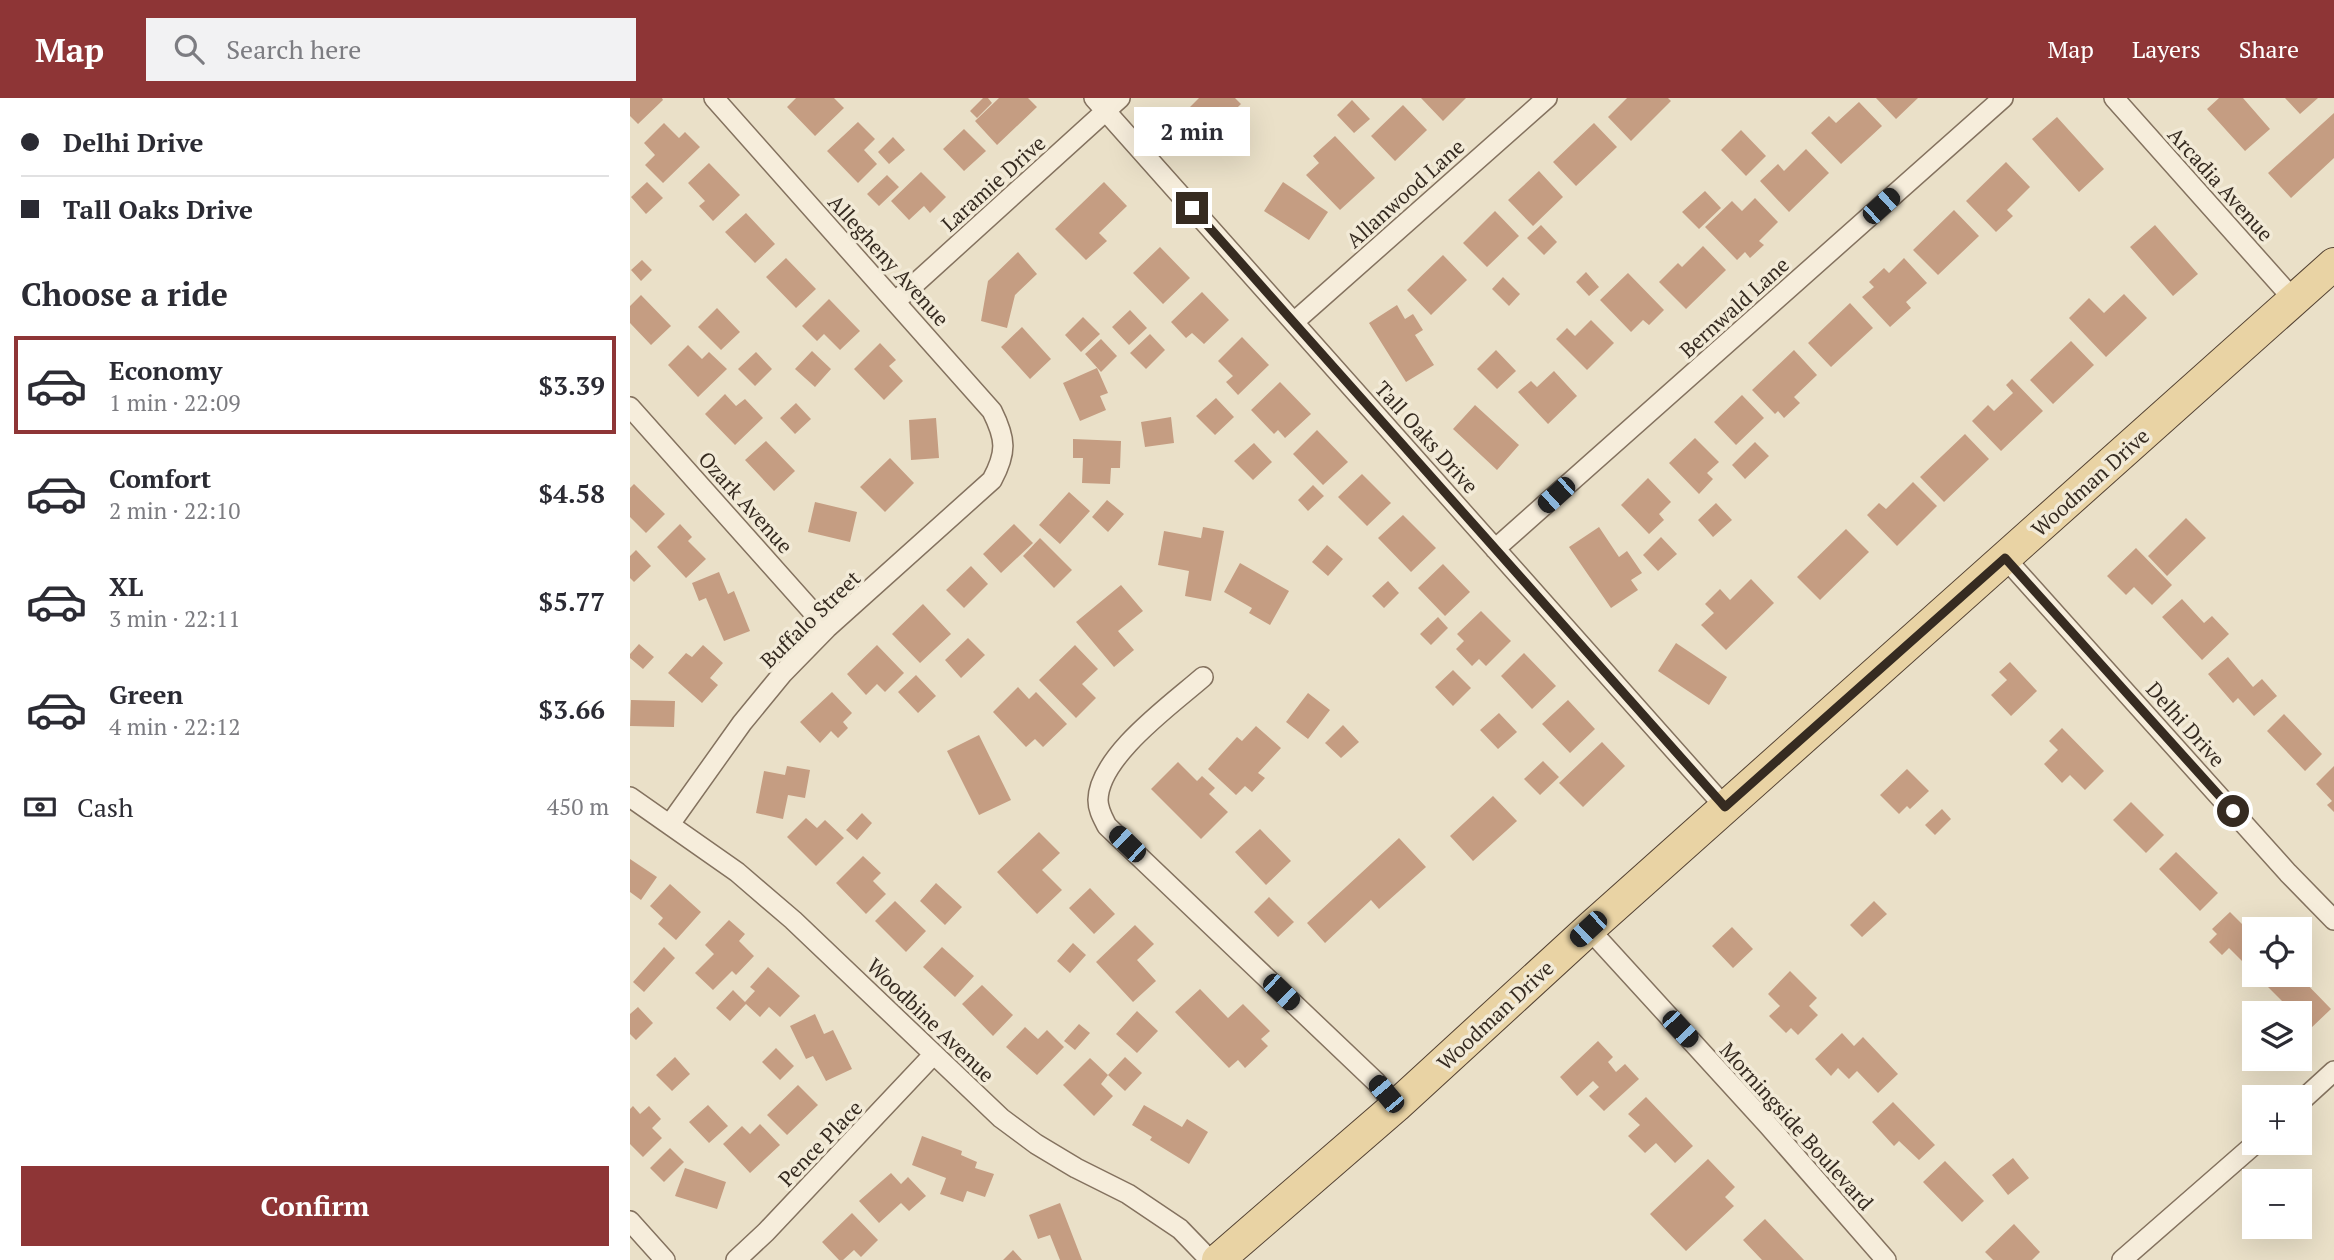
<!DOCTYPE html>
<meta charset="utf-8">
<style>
:root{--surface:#fff;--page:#f2f2f3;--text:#2b2b33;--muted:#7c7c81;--line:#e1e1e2;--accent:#8e3536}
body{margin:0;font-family:"PT Serif",serif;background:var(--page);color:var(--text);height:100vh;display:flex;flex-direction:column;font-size:26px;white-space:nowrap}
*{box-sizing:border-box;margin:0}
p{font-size:23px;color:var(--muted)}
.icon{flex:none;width:38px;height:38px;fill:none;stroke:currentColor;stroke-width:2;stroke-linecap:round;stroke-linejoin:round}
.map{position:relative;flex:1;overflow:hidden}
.drawer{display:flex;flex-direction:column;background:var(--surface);width:630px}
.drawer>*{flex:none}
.top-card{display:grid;align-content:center;height:154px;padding:0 21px;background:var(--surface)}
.fabs{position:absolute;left:1612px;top:819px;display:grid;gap:14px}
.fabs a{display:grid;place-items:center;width:70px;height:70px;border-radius:0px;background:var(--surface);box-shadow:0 7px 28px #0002;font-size:35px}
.end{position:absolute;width:32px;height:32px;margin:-16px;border:9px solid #362b21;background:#fff;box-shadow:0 0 0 4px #fff}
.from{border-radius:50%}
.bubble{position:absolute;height:49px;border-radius:0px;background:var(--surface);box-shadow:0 7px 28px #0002;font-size:23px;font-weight:700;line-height:49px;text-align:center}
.car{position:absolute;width:21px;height:42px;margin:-21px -10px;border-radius:9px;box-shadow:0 0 5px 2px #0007;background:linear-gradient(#222 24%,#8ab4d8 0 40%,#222 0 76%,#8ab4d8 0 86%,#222 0)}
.top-card b{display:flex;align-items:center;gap:24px;height:66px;font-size:26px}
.top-card b+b{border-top:2px solid var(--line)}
.top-card i{width:18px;height:18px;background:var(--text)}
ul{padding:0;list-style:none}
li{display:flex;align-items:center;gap:21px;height:98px;margin:0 14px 10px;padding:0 7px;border:4px solid transparent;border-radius:0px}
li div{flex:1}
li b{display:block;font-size:26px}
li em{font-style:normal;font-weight:700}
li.on{border-color:var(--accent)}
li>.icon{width:63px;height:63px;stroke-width:1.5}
h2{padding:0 21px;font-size:32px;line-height:84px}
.pay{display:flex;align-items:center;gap:18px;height:77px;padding:0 21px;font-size:26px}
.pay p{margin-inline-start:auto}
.primary-button{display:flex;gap:14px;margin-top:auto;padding:14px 21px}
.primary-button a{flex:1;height:80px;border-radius:0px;background:var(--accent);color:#fff;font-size:28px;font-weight:700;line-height:80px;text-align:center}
header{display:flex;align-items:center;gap:42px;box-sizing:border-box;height:98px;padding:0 35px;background:var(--accent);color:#fff}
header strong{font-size:33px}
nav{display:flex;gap:38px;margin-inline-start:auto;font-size:24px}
.search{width:490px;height:63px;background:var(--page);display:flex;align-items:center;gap:18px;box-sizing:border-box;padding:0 24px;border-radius:0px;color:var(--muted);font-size:26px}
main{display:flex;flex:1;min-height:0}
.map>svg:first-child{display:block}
</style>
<header>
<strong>Map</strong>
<div class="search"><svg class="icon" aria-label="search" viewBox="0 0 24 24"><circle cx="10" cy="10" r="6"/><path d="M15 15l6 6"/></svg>Search here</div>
<nav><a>Map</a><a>Layers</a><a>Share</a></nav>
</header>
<main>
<section class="drawer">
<div class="top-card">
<b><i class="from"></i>Delhi Drive</b>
<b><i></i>Tall Oaks Drive</b>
</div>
<h2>Choose a ride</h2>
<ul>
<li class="on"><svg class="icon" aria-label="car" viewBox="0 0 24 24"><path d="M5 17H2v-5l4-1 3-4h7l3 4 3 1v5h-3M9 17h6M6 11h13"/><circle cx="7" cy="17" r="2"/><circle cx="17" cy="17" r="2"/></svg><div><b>Economy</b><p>1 min · 22:09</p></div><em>$3.39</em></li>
<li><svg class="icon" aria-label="car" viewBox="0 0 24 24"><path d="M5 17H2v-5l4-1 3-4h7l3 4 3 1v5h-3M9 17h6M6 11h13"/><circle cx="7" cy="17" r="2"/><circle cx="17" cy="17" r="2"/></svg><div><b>Comfort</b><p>2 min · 22:10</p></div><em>$4.58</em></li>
<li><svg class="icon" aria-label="car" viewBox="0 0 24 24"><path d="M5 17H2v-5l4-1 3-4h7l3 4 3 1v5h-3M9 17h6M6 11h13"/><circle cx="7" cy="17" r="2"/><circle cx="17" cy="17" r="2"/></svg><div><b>XL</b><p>3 min · 22:11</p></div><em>$5.77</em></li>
<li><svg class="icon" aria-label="car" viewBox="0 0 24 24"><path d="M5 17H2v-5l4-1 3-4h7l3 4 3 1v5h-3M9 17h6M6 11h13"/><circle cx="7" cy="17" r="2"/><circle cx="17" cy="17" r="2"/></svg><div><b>Green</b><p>4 min · 22:12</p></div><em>$3.66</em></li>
</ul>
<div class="pay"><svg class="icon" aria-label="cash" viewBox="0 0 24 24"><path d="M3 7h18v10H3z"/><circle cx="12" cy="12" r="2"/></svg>Cash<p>450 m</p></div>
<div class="primary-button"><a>Confirm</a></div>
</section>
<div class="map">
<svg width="1704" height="1162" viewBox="0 0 1704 1162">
<rect width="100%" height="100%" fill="#eae0c8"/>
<!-- building -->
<path fill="#c59d82" d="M0,0h32l1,2 -25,24 -8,-8z
M166,0h38l10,10 -29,28 -28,-29z
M353,0h5l4,5 -15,15 -7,-7z
M369,0h29l9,9 -40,38 -22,-24z
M569,0h36l6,6 -40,39 -23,-24z
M791,0h45l-23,23z
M997,0h41l3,3 -40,40 -23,-24z
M1246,0h42l-22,21z
M1589,0h24l27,31 -25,22 -38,-42z
M1655,0h33l-18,16z
M722,2l18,19 -16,14 -17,-18z
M1229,4l23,24 -41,38 -30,-31 18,-17 7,7z
M773,7l24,25 -32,31 -24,-25z
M1704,15v45l-43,40 -23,-25z
M1427,19l47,52 -25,23 -47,-53z
M228,24l17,17 -11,11 13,14 -19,19 -31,-32z
M34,25l15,15 6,-6 15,15 -37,36 -18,-18 10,-10 -11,-12z
M964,25l23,24 -41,39 -23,-24z
M334,31l22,22 -22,20 -21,-22z
M1111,32l25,26 -20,20 -25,-26z
M705,38l40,42 -35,32 -34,-35 13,-12 -6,-7z
M263,39l12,13 -16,14 -11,-12z
M1176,51l23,24 -40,39 -29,-31 18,-17 6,7z
M1376,64l24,25 -23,23 6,6 -17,16 -30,-31z
M79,65l31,32 -27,26 -14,-15 6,-5 -17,-18z
M909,73l24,26 -30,29 -25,-26z
M291,74l25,25 -16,16 -6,-7 -15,14 -18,-19z
M257,77l12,12 -20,19 -12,-12z
M17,84l16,16 -17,16 -15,-17z
M474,84l23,24 -28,27 8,8 -21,19 -31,-31z
M653,84l45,30 -19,28 -45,-29z
M1075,93l16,17 -22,21 -17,-17z
M1125,100l23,24 -19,19 5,4 -14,13 -5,-6 -8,8 -32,-33 27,-26 10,10z
M1324,112l25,26 -41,39 -25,-25z
M865,113l24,25 -32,31 -24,-24z
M116,115l29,31 -20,19 -30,-31z
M911,127l16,17 -13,13 -17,-17z
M1525,127l43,49 -25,22 -43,-49z
M1073,148l23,24 -40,39 -27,-27 19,-19 4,4z
M530,149l30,31 -27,26 -30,-31z
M388,154l19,22 -22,21 -8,33 -26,-7 7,-40z
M813,157l24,25 -36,35 -24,-25z
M156,160l30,31 -20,19 -30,-31z
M1274,160l23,25 -21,19 5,6 -21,19 -28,-30 12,-10 -5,-5 15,-14 5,5z
M12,162l10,10 -11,11 -10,-11z
M956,174l13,15 -10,9 -13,-14z
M998,175l36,37 -15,15 -6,-5 -12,12 -31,-32z
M873,179l17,17 -11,12 -17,-17z
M572,194l27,28 -25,24 -12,-11 -6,5 -15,-16z
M1494,196l23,24 -41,39 -37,-39 20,-20 15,15z
M11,197l30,31 -20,19 -21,-22v-17z
M199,201l31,32 -20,19 -16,-16 -7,7 -15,-15z
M1220,205l23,25 -42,39 -23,-24z
M767,207l8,14 8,-5 10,16 -8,5 19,30 -28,17 -37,-59z
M87,210l23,24 -19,18 -23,-23z
M500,212l17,18 -18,17 -17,-18z
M453,219l17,17 -19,18 -16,-17z
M961,222l23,23 -27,27 -31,-31 11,-11 8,8z
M392,229l29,32 -21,20 -29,-32z
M520,236l15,16 -19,19 -16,-16z
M612,239l27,28 -31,30 -12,-13 7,-6 -15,-15z
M471,241l16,17 -16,16 -16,-18z
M1441,243l23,24 -41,39 -23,-24z
M250,245l16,17 -7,6 14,15 -19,19 -30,-31z
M58,247l14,14 7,-7 18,17 -29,28 -30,-32z
M866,252l20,21 -19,18 -20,-20z
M1164,252l23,25 -23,22 6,6 -16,15 -6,-7 -3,3 -23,-24z
M182,253l19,18 -16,18 -20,-18z
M126,254l16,17 -17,17 -17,-17z
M467,270l11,25 -8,3 6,14 -26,11 -17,-38z
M924,273l23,25 -29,28 -30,-32 13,-11 6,6z
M1382,281l31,32 -42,40 -29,-30 16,-16 6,6 19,-18 -7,-8z
M650,284l31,32 -26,24 -7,-8 -4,4 -23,-24z
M95,296l11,12 9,-7 18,19 -28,27 -30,-31z
M1112,297l22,23 -28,27 -22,-23z
M586,300l18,19 -19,18 -19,-19z
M166,305l15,16 -16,15 -15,-16z
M845,307l44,40 -22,25 -44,-41z
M541,319l3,26 -29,4 -4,-25z
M306,320l3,40 -28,2 -2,-40z
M687,332l31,32 -25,23 -30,-31z
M1335,336l24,25 -45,43 -24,-25z
M1065,340l24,24 -12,11 6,6 -14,15 -30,-31z
M443,341l48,2 -1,27h-9l-1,16 -28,-1 1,-25h-10z
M136,343l29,30 -21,20 -29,-31z
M1125,344l14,14 -24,23 -13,-14z
M624,345l18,19 -19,18 -19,-19z
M260,360l24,25 -29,29 -25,-25z
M732,376l29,29 -24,23 -29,-29z
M1018,380l23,24 -12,12 5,6 -15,14 -28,-29z
M1283,384l24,24 -40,40 -30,-31 12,-12 7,6z
M4,386l31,30 -19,19 -16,-16v-29z
M683,387l11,11 -16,15 -10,-11z
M439,394l21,19 -30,33 -21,-19z
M477,402l17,14 -16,18 -16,-15z
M185,404l42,10 -7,30 -42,-10z
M1086,405l16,17 -19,17 -15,-17z
M773,417l33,33 -25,24 -33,-34z
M1556,420l20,20 -39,38 -19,-20z
M50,426l12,13 -4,4 18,18 -20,19 -29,-31z
M384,426l19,19 -32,30 -18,-19z
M573,429l21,4 -13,70 -26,-5 4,-25 -31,-6 6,-34 37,7z
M969,429l20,30 8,-6 15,22 -11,7 7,10 -27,18 -42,-61z
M1216,431l23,23 -49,48 -23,-23z
M1031,439l16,17 -19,17 -15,-16z
M410,440l32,32 -18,18 -31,-32z
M697,447l16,14 -15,17 -16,-14z
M1506,450l36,37 -20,20 -18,-18 -8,8 -19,-19z
M6,452l15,16 -17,16 -4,-4v-22z
M610,465l49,28 -19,34 -21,-12 3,-5 -28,-16z
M813,466l27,28 -25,24 -27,-28z
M341,468l17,18 -24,24 -18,-18z
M89,474l9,22 6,-3 16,40 -26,10 -18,-43 -7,3 -7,-18z
M1121,481l23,24 -48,47 -25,-25 13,-12 -9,-9 15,-15 10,11z
M758,483l11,12 -15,15 -12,-12z
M491,487l22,26 -25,20 16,19 -20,17 -38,-45z
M1552,501l22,24 8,-7 17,18 -27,26 -40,-43z
M293,506l28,30 -31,29 -28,-29z
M851,513l30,30 -25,25 -7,-7 -7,7 -16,-17 8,-8 -7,-7z
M808,519l10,11 -17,17 -11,-11z
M338,540l17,17 -24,23 -16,-18z
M1046,545l51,34 -18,28 -51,-34z
M9,546l15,13 -11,12 -13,-11v-4z
M73,547l20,18 -13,15 8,7 -16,18 -34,-30 18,-20 6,4z
M247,547l27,28 -19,19 -8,-8 -11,11 -19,-21z
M445,547l23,24 -16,15 14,14 -20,20 -37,-38z
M894,555l32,33 -24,23 -31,-33z
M1598,559l25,30 9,-8 15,17 -23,20 -16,-18 -5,5 -25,-29z
M1380,564l27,29 -26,25 -20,-21 16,-15 -8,-8z
M823,572l18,18 -18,18 -18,-19z
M286,577l20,21 -18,17 -20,-21z
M388,589l11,12 7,-7 31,32 -24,23 -8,-8 -9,8 -33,-35z
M202,594l20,21 -9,9 5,6 -10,10 -7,-7 -11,12 -20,-21z
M678,595l22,17 -22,29 -22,-17z
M1,602l44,1 -1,26 -44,-1z
M938,602l27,29 -25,24 -28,-29z
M869,615l18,19 -19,17 -18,-19z
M1654,616l38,40 -17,17 -38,-40z
M713,627l16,17 -18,16 -16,-15z
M626,628l25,22 -23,25 7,5 -13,14 -7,-6 -9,9 -28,-26 29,-32 5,4z
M1432,630l42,43 -19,19 -15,-15 -8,8 -18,-19 14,-14 -9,-9z
M349,637l32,65 -32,15 -32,-64z
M972,644l23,24 -42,41 -24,-24z
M913,663l16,16 -19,18 -16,-16z
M548,664l19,19 5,-5 13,12 -6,6 19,18 -27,27 -50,-50z
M157,668l23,4 -5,28 -17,-3 -5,24 -27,-6 8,-42 21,4z
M1704,668v46l-7,-7 5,-4 -16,-17z
M1277,671l22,22 -19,18 -3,-3 -8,8 -19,-19z
M863,698l24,25 -44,40 -23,-25z
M1501,704l33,33 -18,18 -33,-33z
M1312,711l9,10 -16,16 -10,-10z
M232,715l10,10 -15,17 -11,-10z
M176,720l11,10 8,-8 19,18 -28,28 -29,-29z
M630,731l31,32 -25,24 -31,-33z
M409,734l21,21 -18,17 20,20 -25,24 -40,-42z
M769,740l27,29 -47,42 -8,-9 -46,43 -18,-20z
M1546,754l42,41 -18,18 -41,-42z
M233,758l18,17 -8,8 13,13 -20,20 -30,-31z
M0,761l27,18 -16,23 -11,-8z
M306,785l26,24 -17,18 -25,-24z
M40,786l31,28 -25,28 -18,-16 5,-6 -13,-12z
M460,790l25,26 -21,20 -25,-26z
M639,799l25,25 -16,15 -24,-25z
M265,803l31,30 -20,21 -31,-31z
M1244,803l13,13 -25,23 -12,-12z
M1600,814l24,24v30l-4,3 -21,-21 -7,7 -13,-13 8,-8 -5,-5z
M99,822l16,14 -6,7 15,15 -18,19 -4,-4 -19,19 -18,-17 19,-19 -9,-9z
M505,827l19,19 -17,16 19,21 -23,21 -37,-40z
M1102,829l21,22 -20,19 -21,-22z
M443,845l13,12 -16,18 -13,-12z
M34,849l11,11 -31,34 -11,-10z
M312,849l32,29 -19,21 -32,-30z
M138,869l32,29 -20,21 -11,-10 -9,10 -14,-13 -16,17 -14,-13 17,-18 12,12 10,-11 -5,-4z
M1160,873l27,27 -8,8 9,9 -20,20 -7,-7 -5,5 -17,-17 11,-10 -12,-12z
M1643,877h12l5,5 8,-5 33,34 -21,20 -10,-11v-5h-6l-30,-30z
M352,887l31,30 -20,21 -31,-32z
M570,891l28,29 15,-14 27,27 -9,8 7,7 -23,22 -7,-8 -9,8 -54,-56z
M8,909l15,16 -17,17 -6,-6v-20z
M507,913l21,20 -21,22 -21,-19z
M185,916l9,20 9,-4 19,39 -26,12 -13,-25 -7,3 -16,-33z
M449,926l11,9 -15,17 -11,-9z
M395,929l13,12 9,-9 17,17 -27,28 -31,-28z
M1212,935l12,13 9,-9 35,37 -20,19 -21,-22 -8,8 -11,-11 -7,8 -16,-17z
M968,943l15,16 -5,5 8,10 9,-8 14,15 -35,32 -15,-15 10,-9 -6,-6 -16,15 -17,-19z
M146,950l18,18 -14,14 -18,-18z
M45,959l15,17 -18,17 -16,-16z
M495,959l17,16 -17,18 -17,-16 -7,9 12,12 -19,20 -31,-31 27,-27 18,17z
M168,987l20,20 -31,30 -20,-20z
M1016,999l47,49 -18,17 -19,-20 -11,10 -17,-17 12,-11 -12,-11z
M1263,1004l42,43 -16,15 -20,-19 -5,5 -22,-24z
M78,1007l20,21 -19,17 -20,-21z
M514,1007l38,22 5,-8 21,13 -19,32 -39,-24 2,-3 -20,-12z
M3,1008l7,8 9,-8 12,13 -9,9 10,10 -19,19 -13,-13v-35z
M130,1026l20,21 -30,28 -27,-29 19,-18 8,8z
M292,1038l40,15 -1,4 16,7 -2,6 19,6 -9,23 -18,-6 -4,11 -23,-8 6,-16 -34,-13z
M40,1050l14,14 -20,20 -14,-14z
M1383,1060l16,20 -21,17 -16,-20z
M1078,1061l27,28 -10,10 9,9 -48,45 -36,-37z
M1315,1063l39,40 -22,21 -39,-40z
M55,1070l41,14 -9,27 -42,-13z
M261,1075l10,11 7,-7 18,19 -17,15 -8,-8 -22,20 -20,-22z
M430,1105l22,57h-22l-10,-25 -12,4 -9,-24z
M222,1115l26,27 -17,17 -7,-7 -11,10h-4l-17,-18z
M1135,1121l39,41h-42l-19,-20z
M1384,1126l26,28 -8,8h-39l-8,-8z
M383,1152l9,10h-19z"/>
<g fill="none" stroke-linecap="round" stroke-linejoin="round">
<defs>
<path id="minor" d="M464,0l631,709
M1484,0l180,202
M266,203l224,-203
M664,224l253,-224
M0,309l197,221
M865,451l508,-451
M1375,460l283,315 46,47
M573,579c-32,28 -104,79 -105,123 0,10 5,18 9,26l269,256 20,24
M0,699l107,75 56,48 208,198 35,26 40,24 52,26 52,35 30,31
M40,726l72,-101 41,-50 44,-45 165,-148c15,-28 14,-41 0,-69l-278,-313
M959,831l179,196 118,135
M1670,1004l34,-31
M0,1123l35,39
M106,1162l30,-28 168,-178
M1492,1162l134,-117"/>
<path id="primary" d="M588,1162l178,-154 193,-177 745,-665"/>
</defs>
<!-- minor casing -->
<use href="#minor" stroke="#84725f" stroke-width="22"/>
<!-- primary casing -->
<use href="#primary" stroke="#534132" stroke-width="34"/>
<!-- minor -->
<use href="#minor" stroke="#f6eddb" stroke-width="19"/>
<!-- primary -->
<use href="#primary" stroke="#e9d3a4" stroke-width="32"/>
</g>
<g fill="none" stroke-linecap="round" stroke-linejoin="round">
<!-- route -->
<path stroke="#362b21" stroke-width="9" d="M562,110l533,599 280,-249 228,253"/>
</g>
<g text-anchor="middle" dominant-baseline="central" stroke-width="7" stroke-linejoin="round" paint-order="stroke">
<!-- street labels -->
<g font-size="21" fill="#362b21" stroke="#f2ead7">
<text transform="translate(363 85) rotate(-42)">Laramie Drive</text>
<text transform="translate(1591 86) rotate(48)">Arcadia Avenue</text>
<text transform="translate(775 95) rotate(-42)">Allanwood Lane</text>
<text transform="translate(259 162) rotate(48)">Allegheny Avenue</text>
<text transform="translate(1104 209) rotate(-42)">Bernwald Lane</text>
<text transform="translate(797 339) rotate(48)">Tall Oaks Drive</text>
<text transform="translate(1460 384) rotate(-42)">Woodman Drive</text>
<text transform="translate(116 404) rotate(48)">Ozark Avenue</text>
<text transform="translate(180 521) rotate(-44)">Buffalo Street</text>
<text transform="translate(1556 626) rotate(48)">Delhi Drive</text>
<text transform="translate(865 917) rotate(-43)">Woodman Drive</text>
<text transform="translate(301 922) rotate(44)">Woodbine Avenue</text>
<text transform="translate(1167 1028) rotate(48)">Morningside Boulevard</text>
<text transform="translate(190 1045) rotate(-46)">Pence Place</text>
</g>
</g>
</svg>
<div class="fabs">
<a><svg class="icon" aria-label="locate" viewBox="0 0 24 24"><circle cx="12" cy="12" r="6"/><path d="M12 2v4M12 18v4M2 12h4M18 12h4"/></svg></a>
<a><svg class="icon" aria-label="layers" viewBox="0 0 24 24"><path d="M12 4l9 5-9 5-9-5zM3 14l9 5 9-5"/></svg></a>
<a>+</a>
<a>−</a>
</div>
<i class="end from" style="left:1603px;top:713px"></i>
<i class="end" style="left:562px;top:110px"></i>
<div class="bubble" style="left:504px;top:9px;width:116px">2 min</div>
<i class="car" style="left:1251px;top:108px;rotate:48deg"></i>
<i class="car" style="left:926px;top:397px;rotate:228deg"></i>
<i class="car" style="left:497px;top:746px;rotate:314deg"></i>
<i class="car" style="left:958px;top:831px;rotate:227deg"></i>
<i class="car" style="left:651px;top:894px;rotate:134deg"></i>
<i class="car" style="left:1050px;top:931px;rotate:137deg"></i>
<i class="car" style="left:756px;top:996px;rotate:320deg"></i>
</div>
</main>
